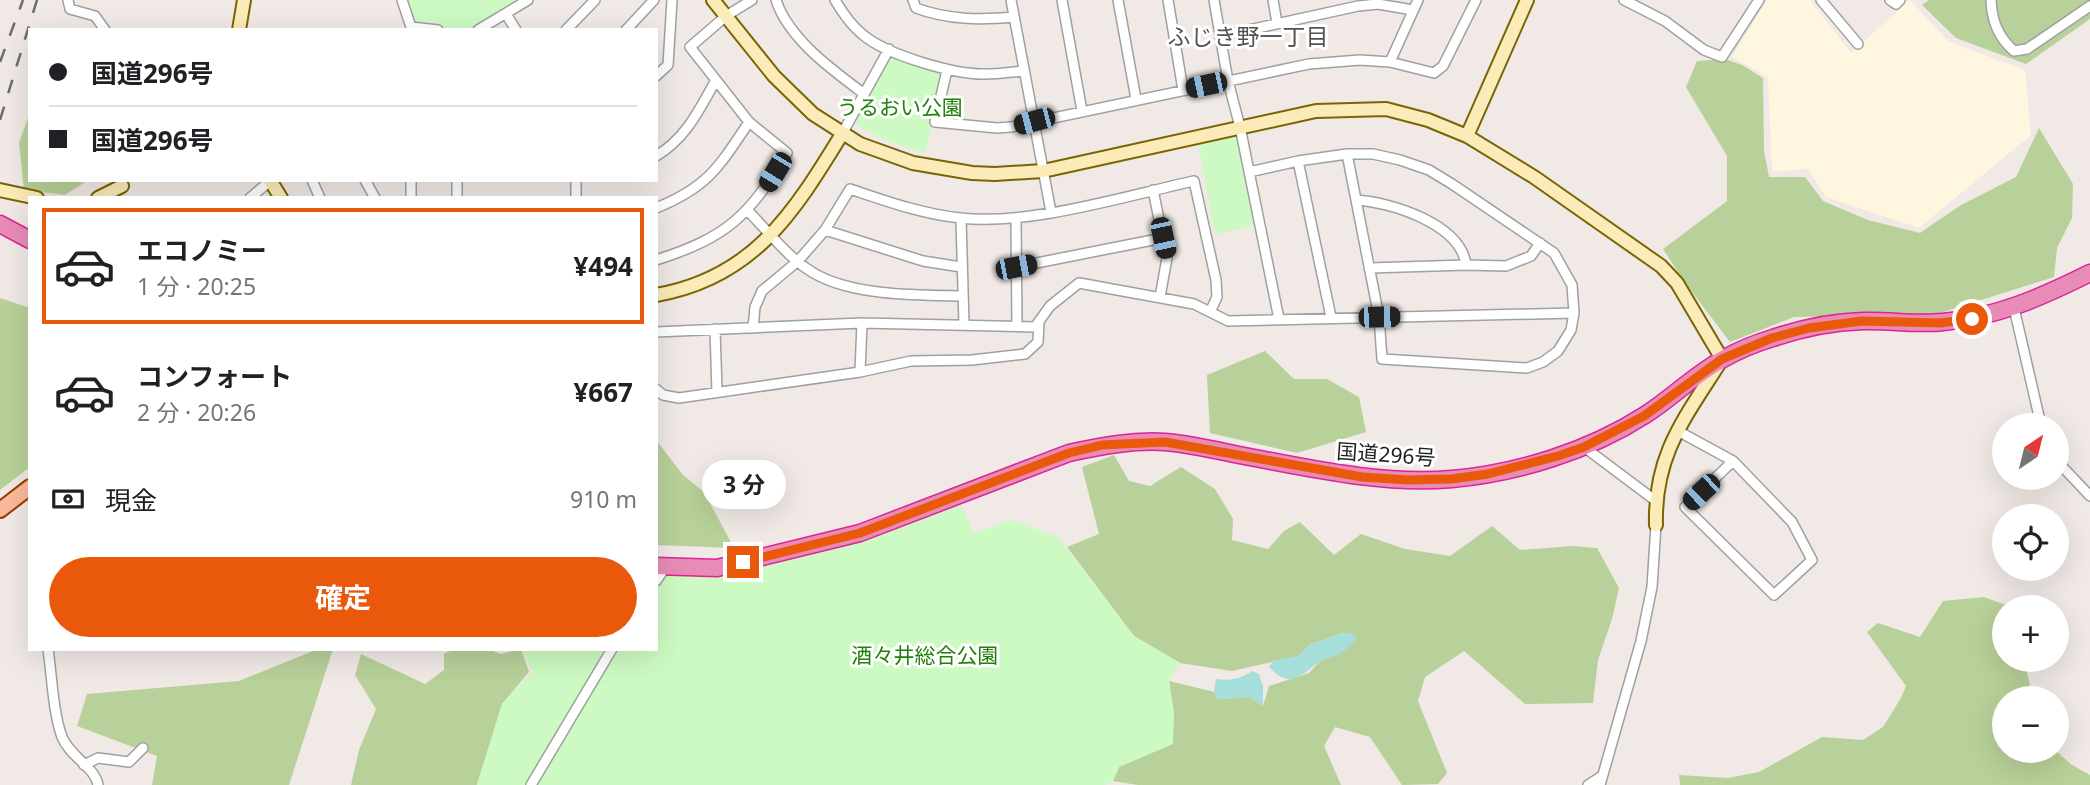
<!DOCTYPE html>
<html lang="ja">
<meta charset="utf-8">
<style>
:root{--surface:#fff;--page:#f2f2f2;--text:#202124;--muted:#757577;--line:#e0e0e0;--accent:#ea580c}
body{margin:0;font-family:"Noto Sans","Noto Sans JP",sans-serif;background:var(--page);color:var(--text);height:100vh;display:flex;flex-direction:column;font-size:26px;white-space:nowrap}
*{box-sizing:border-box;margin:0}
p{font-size:23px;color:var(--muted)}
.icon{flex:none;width:38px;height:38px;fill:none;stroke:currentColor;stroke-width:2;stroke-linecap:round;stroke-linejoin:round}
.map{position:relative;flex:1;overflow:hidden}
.panel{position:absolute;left:28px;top:196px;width:630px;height:455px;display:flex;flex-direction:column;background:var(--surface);border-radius:0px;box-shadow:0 7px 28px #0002}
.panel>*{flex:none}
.hud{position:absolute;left:28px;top:28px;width:630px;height:154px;border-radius:0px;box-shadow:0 7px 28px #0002;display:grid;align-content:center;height:154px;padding:0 21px;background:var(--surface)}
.needle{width:46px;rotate:35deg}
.controls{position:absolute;left:1992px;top:413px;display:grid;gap:14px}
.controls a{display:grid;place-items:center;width:77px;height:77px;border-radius:50%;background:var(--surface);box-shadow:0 7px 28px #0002;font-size:35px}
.end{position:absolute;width:32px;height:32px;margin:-16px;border:9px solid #ea580c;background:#fff;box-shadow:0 0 0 4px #fff}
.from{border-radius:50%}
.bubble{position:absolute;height:49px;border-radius:24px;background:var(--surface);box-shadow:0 7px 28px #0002;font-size:23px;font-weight:700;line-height:49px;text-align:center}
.car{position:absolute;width:21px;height:42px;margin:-21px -10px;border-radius:9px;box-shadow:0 0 5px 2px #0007;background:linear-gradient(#222 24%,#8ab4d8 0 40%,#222 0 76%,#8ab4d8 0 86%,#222 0)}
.hud b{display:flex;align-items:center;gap:24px;height:66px;font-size:26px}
.hud b+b{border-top:2px solid var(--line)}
.hud i{width:18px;height:18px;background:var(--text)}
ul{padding:12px 0 0;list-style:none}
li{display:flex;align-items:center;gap:21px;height:116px;margin:0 14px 10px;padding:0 7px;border:4px solid transparent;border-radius:0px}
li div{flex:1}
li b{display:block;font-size:26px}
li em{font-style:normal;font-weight:700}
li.active{border-color:var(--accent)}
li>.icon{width:63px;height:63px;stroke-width:1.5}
.pay{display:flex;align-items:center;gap:18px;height:77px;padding:0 21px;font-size:26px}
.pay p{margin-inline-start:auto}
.cta{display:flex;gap:14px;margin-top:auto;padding:14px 21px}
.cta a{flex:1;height:80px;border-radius:42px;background:var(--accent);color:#fff;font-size:28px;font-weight:700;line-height:80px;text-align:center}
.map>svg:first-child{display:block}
</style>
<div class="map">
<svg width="2090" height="785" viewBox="0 0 2090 785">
<rect width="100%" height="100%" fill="#f0e9e5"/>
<!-- education -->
<path fill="#fff6df" d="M1767,0h43l41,53 59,-53 39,42 76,28 6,65 -112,93 -93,-31 -18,-28 -36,3 -4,-95 -36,-20z"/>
<!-- forest -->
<path fill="#b8d099" d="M1929,0h161v19l-64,45 -70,-26 -34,-33z
M1725,59l17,6 21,13 1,73 5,26h36l18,24 45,19 52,13 41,-28 55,-28 23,-49 34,56 -1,34 -15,30 -3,29 -117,37 -143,3 -64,25 -44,-58 -23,-35 64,-48v-45l-41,-69 11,-26z
M30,112v68h58l-23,15 -41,-5 -5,-47z
M0,298l30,10v159l-30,23z
M1265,351l29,28h33l32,18 7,35 -69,21 -87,-20 -3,-58z
M656,440l27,35 21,17 30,56 -78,-3z
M1114,455l15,26 21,5 31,-19 34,22 18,30 -1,21 36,9 16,-18 16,-9 34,33 27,-21 44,15 45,7 42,-30 28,24 52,-4 25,2 22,40 -7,31 -14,41 -5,43 -68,1 -61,-53 -39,26 -7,24 29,72 -9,11 -36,1 -32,-48 -35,-10 -11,19 17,39h-203l-25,-4 6,-14 17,-9 38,-44 -5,-33 45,11 4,7 32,-2 13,9 6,-20 40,-13 12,-13 16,-5 17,-20 -12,-2 -31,11 -13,12 -66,15 -52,-8 -46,-27 -67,-89 32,-13 -17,-67z
M1984,597l22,8 -2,55h20l9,38h-29v53h52l16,14 18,10v10h-410l-1,-10 49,3 31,-6 63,-35 41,3 20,-13 18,-29 5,-12 -39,-54 11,-9 42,14 23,-36z
M318,649h15l-44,136h-137l5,-29 -80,-30 10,-32 152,-13z
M454,649h33l14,5 20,-5 8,23 -27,32 -25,81h-126l8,-35 17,-41 -21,-34 6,-21 64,30 19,-14v-16z"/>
<!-- park -->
<path fill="#cdfac2" d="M405,0h117l-51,30 -59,-6z
M890,52l54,20 -19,81 -33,-10 -40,-20z
M1238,132l19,93 -42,10 -17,-92z
M961,504l13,29 37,-13 47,17 76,99 46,27 -11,18 5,33 -1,30 -54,23 -6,14 -9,4h-627l25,-81 31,-32 -12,-23h135v-75l173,-25z"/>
<!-- water -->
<path fill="#a5dedb" d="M1342,633l12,2 3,4c-7,6 -14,14 -22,17 -5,2 -11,2 -16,6 -19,14 -29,28 -50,5l4,-6 25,-5 13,-12z
M1252,671l7,3 4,12v20l-13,-9 -32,2 -4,-7 2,-13c15,2 24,0 36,-8z"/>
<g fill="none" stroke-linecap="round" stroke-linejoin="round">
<defs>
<path id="street" d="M68,0l2,9 25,7 10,14
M402,0l10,30
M776,0c12,38 56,70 87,93
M835,0c7,12 16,25 27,34 24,21 93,41 124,40 13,0 26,-2 38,-3
M913,0l3,8c32,12 64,12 98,9
M1011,0l40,212
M1062,0l20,111
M1118,0l18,99
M1168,0l15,90
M1214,0l14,81 12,46 39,192
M1273,0l4,23
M1624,0l41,21 39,29 18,7 37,-57
M1821,0l37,44
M1890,0l6,4 4,-4
M1991,0c1,21 7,37 23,51l13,-2 63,-43
M506,14l10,16
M411,27l27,3
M478,30l50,-30
M566,30l29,-30
M626,30l28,-30
M1221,36l137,-30 20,-2 35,6
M1390,62l28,-62
M947,70l-12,52 62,6 14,-1 298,-63 51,-4 30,2 44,11 9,-7 33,-66
M656,76l12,-11 4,-65
M842,134l47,-85
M656,156c30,-17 44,-48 60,-76
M1298,161l33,156
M1249,172l49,-11 49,-7h26l27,6 29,10 23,14 102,69 18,32 2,28 -3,17 -13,21 -15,11 -16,6 -145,-9 -3,-42 -32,-163
M312,180l8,18
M365,180l10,18
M411,180v18
M457,180v18
M576,180v18
M1153,190l14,68 -7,39
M250,198l21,-18
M1356,200c35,2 105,24 110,65
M656,208c52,-21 63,-41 93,-86
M747,210c22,22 44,52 72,66 40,20 100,19 144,20
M961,218l3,107
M1016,218l1,108
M825,230l98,31 38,6
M656,260c72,-23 93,-44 131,-107l-38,-31 -59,-75 36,-31 26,-16
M1016,267l147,-29
M1369,268l97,-3 40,1 25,-10 9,-13
M2014,308l27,117
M753,328l2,-21 7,-16 36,-30 27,-31 25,-41c36,12 72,25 110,29 69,8 165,-22 234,-37l22,99 1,17 -7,15
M715,329l2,63
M656,332l206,-9 173,4 15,-21 29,-23 115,21 34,17 346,-8
M860,372l51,-11 61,-1 53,-6 13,-12 1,-20
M656,389l7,6 16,3 181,-26 2,-49
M1678,431l55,30 59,61 20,38 -38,35 -89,-88 48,-46
M1584,447l72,54
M2056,460l34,36
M656,581l9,-13
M48,649c4,28 5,63 14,88 8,20 33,30 36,48
M84,765l14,-7 31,4 14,-14
M531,785l81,-136
M1588,785l14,-9
M1600,785l41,-144 11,-54 4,-62"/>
<path id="secondary" d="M713,0l61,76 39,38 47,30 53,19 59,10 23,1 48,-3 273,-60 70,-2 42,11 39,16 67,41 127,89 16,17 45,76c-36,58 -68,94 -66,166
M239,30l5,-30
M1467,136l60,-136
M270,180l11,18
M0,190l37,8
M98,198l24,-12
M656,295c98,-17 138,-83 186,-161"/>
<path id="primary" d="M0,510l30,-23"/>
<path id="highway" d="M0,224l30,16
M656,566l61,2 143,-35 209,-80c32,-7 64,-13 96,-11 25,2 50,8 74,13 70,13 142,30 213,24 66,-6 137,-28 193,-64 27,-17 50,-41 78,-56 16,-9 33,-16 50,-21 29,-10 59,-16 90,-17 26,-1 54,4 80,1 54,-5 99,-25 147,-49"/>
</defs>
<!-- street casing -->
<use href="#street" stroke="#a0a0a0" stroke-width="12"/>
<!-- secondary casing -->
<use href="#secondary" stroke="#796503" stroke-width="16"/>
<!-- primary casing -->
<use href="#primary" stroke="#9a3c00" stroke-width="18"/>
<!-- highway casing -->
<use href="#highway" stroke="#de2297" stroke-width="19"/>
<!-- street -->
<use href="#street" stroke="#fff" stroke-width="9"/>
<!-- secondary -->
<use href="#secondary" stroke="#fbebb8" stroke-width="12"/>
<!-- primary -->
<use href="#primary" stroke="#fdb99d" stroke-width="14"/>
<!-- highway -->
<use href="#highway" stroke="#e88cb7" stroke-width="16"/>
<!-- rail -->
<path stroke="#6d6d6d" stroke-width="2.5" stroke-dasharray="14 14" stroke-linecap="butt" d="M0,62l23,-62
M0,120l37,-120"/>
</g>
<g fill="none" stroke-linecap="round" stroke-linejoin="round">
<!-- route -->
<path stroke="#ea580c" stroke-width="9" d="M743,562l117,-29 209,-80 33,-8 63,-3 197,35 46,3 43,-1 37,-5 70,-18 26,-9 60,-31 78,-57 50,-21 37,-10 53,-7 78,2 32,-4"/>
</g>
<g text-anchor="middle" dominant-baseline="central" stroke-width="6" stroke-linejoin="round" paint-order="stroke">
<!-- park labels -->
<g font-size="21" fill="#21800a" stroke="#fff">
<text x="900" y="107">うるおい公園</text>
<text x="925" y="655">酒々井総合公園</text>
</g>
<!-- street labels -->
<g font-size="21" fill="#1f1f1f" stroke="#fff">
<text transform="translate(1386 454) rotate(4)">国道296号</text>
</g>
<!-- neighbourhood labels -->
<g font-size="23" fill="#525252" stroke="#fff">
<text x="1248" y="36">ふじき野一丁目</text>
</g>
</g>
</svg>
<div class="controls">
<a><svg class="needle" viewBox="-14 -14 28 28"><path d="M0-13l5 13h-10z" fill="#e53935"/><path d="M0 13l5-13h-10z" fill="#757577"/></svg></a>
<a><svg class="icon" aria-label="locate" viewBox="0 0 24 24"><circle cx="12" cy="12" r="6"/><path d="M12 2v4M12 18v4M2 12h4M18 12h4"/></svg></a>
<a>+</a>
<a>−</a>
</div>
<i class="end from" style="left:1972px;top:319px"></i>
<i class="end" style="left:743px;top:562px"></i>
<div class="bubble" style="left:702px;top:460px;width:84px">3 分</div>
<i class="car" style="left:1206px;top:85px;rotate:258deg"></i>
<i class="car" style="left:1034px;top:121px;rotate:255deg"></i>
<i class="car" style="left:775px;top:172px;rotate:211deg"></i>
<i class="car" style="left:1163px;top:238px;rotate:168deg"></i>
<i class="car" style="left:1016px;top:267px;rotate:79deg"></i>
<i class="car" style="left:1379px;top:317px;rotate:89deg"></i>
<i class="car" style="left:1701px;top:492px;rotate:227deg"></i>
<div class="hud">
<b><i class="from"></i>国道296号</b>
<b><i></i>国道296号</b>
</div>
<section class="panel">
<ul>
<li class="active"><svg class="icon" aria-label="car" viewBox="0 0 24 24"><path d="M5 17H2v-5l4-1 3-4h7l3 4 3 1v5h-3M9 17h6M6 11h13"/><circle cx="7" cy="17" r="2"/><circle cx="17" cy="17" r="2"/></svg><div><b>エコノミー</b><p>1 分 · 20:25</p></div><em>¥494</em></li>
<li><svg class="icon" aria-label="car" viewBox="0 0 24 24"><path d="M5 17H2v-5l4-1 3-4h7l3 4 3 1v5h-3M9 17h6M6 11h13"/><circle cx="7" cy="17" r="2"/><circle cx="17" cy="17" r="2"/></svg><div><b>コンフォート</b><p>2 分 · 20:26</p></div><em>¥667</em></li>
</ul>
<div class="pay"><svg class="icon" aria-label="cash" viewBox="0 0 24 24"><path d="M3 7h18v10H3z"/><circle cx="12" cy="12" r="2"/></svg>現金<p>910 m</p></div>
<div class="cta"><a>確定</a></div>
</section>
</div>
